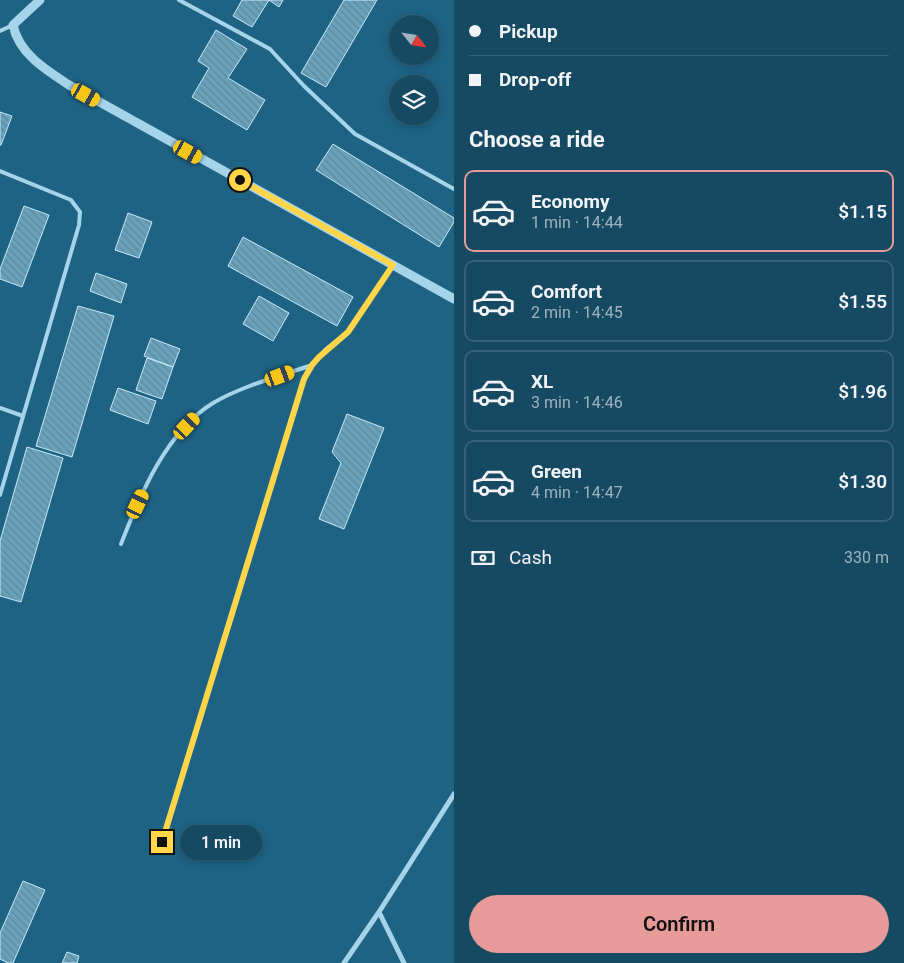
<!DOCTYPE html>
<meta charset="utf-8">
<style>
:root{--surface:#164a63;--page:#1f5169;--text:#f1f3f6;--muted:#9eb3be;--line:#356278;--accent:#e69b98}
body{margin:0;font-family:Roboto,sans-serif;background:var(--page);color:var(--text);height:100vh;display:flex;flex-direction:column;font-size:19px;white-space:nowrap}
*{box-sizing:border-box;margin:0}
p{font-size:16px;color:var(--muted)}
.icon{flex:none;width:28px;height:28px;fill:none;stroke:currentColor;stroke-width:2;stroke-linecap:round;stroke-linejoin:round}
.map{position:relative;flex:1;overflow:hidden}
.panel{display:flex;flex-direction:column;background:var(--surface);width:450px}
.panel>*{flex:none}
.guide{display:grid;align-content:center;height:110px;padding:0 15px;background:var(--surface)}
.needle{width:32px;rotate:120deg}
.fabs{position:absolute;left:389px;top:15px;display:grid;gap:10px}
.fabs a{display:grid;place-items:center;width:50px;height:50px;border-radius:50%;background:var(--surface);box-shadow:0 2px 8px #0003,0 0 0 1px var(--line);font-size:25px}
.end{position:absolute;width:22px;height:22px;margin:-11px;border:6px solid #ffd54a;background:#111;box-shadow:0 0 0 2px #111}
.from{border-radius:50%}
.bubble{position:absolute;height:35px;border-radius:18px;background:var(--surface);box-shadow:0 2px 8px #0003,0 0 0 1px var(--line);font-size:16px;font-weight:600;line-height:35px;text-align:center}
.car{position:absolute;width:15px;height:30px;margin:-15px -8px;border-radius:6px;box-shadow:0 0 4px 1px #0007;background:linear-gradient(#f5c518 24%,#345 0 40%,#f5c518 0 76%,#345 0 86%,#f5c518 0)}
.guide b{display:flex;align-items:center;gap:18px;height:48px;font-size:19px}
.guide b+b{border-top:1px solid var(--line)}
.guide i{width:12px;height:12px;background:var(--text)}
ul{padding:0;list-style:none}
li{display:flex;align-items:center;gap:15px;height:82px;margin:0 10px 8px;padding:0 5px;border:2px solid var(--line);border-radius:10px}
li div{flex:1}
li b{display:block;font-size:19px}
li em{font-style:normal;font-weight:600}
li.active{border-color:var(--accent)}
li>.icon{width:45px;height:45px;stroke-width:1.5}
h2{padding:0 15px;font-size:22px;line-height:60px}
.pay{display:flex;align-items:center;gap:12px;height:55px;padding:0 15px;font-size:19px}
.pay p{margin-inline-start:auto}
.action{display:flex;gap:10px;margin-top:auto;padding:10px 15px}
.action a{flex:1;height:58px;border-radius:30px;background:var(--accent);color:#111;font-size:20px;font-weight:600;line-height:58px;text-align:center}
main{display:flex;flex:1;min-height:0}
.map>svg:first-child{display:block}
</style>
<main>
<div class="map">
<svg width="454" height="963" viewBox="0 0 454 963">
<defs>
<pattern id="building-back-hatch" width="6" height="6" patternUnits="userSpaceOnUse" patternTransform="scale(1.25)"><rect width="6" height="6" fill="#68a1bc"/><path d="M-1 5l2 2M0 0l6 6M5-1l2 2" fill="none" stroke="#60889a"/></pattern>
</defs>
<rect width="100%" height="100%" fill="#1e6284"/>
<!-- building -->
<path fill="url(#building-back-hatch)" stroke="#c9e9f7" d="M242,0h41l-4,7 -10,-7 -17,27 -19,-11z
M344,0h33l-51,87 -25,-14z
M216,30l31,19 -19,29 37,22 -18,30 -55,-33 17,-29 -11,-7z
M0,112l12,4 -11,29h-1z
M333,144l121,74v4l-15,25 -123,-77z
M24,206l25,9 -27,72 -22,-8v-10z
M128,213l24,9 -13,36 -24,-8z
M243,237l110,60 -16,29 -109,-60z
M96,273l31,11 -6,19 -31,-12z
M259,296l30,17 -16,28 -30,-17z
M78,306l36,10 -42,141 -36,-11z
M151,338l29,11 -7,18 -29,-11z
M147,358l26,9 -11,32 -26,-9z
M118,388l38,13 -8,23 -38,-14z
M347,414l37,14 -40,101 -25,-10 22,-56 -9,-11z
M27,447l36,11 -42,144 -21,-6v-55z
M23,881l22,9 -32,73h-5l-8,-4v-26z
M67,952l12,4 -2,7h-15z"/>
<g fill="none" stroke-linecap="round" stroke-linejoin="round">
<!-- service -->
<path stroke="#a5d4ea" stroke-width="4" d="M179,0l91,49 34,37 51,48 99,55
M0,31l13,-6
M0,171l71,29 9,12 -1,13 -79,270
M0,408l23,8
M121,544c19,-49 45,-112 92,-141 29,-17 67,-27 99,-38
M162,842l142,-463 8,-14 14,-16 22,-17 45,-67"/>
<!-- minor -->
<path stroke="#a5d4ea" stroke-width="5" d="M379,912l25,51
M344,963l35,-51 75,-118"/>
<!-- tertiary -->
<path stroke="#a5d4ea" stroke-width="9" d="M40,0l-27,25c6,29 33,45 56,60l385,214"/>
</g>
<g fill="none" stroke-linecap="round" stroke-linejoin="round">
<!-- route -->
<path stroke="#ffd54a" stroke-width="6" d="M162,842l142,-463 8,-14 7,-8 29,-25 45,-67 -153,-85"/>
</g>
</svg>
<div class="fabs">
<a><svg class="needle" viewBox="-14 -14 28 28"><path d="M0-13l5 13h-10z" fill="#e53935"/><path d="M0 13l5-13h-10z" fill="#9eb3be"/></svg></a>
<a><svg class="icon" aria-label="layers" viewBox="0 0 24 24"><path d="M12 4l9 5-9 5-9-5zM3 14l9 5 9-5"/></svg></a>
</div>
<i class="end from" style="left:240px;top:180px"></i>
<i class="end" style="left:162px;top:842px"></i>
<div class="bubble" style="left:180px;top:825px;width:82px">1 min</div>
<i class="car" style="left:86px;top:95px;rotate:119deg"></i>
<i class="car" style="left:188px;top:152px;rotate:119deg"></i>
<i class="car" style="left:280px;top:376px;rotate:70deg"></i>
<i class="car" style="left:187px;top:426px;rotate:43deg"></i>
<i class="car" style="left:138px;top:504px;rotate:25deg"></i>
</div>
<section class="panel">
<div class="guide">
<b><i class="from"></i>Pickup</b>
<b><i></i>Drop-off</b>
</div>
<h2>Choose a ride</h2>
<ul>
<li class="active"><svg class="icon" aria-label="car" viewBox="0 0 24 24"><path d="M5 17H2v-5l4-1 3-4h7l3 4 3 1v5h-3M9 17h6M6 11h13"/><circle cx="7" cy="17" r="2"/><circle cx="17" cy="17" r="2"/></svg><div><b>Economy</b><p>1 min · 14:44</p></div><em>$1.15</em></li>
<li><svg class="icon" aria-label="car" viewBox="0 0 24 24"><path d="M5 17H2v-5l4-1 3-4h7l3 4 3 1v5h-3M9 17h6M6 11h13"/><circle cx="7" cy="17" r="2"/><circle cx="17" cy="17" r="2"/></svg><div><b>Comfort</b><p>2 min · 14:45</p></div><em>$1.55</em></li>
<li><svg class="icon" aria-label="car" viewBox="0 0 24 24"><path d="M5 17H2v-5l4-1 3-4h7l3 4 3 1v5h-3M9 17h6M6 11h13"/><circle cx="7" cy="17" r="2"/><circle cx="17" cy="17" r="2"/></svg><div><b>XL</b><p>3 min · 14:46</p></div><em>$1.96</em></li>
<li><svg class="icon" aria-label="car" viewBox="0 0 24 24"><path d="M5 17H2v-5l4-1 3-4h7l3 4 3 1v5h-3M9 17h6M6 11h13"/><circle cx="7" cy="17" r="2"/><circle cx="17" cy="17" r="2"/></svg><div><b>Green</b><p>4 min · 14:47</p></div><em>$1.30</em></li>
</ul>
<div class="pay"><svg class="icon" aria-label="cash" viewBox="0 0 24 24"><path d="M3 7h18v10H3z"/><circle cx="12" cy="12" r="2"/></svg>Cash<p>330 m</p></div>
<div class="action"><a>Confirm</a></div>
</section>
</main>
